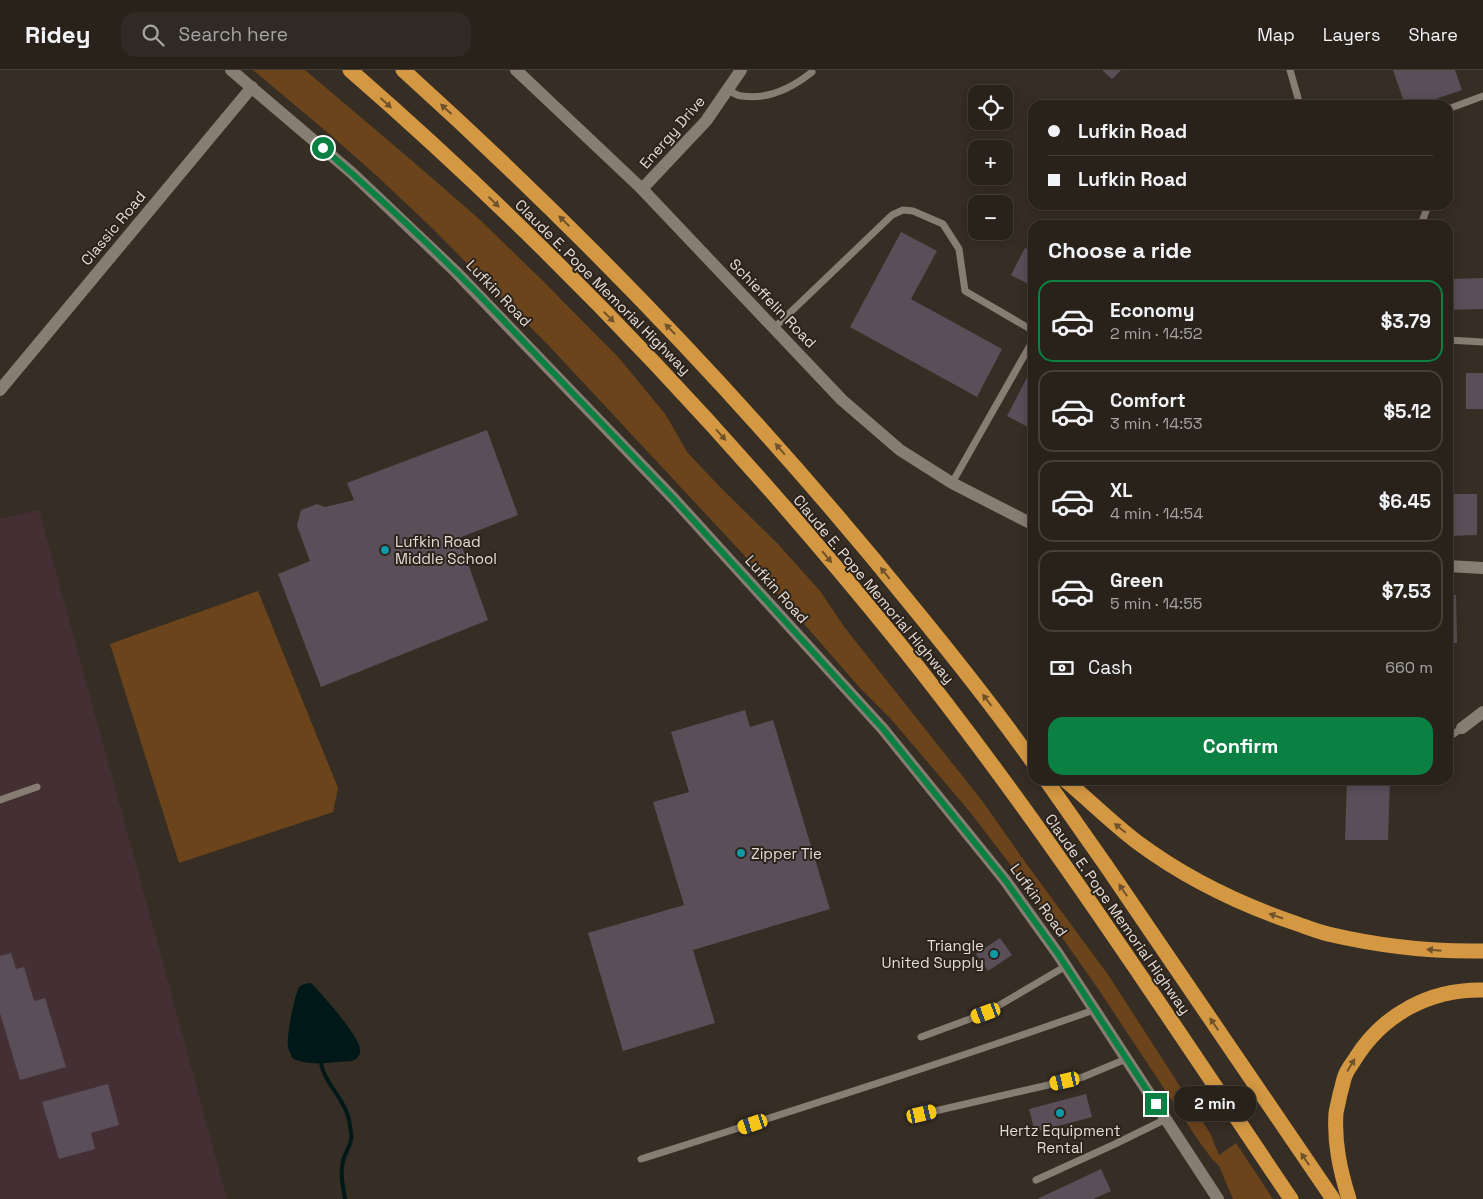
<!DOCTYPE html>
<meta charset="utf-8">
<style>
:root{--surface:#28221b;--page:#302a24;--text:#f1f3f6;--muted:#a5a4a3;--line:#443f3a;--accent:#0b8043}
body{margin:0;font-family:"Space Grotesk",sans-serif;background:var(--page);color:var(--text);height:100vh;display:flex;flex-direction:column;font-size:19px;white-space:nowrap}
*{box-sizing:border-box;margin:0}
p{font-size:16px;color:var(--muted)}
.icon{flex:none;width:28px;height:28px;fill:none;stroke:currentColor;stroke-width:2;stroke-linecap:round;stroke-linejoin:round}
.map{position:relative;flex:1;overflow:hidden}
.panel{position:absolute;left:1028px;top:150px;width:425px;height:565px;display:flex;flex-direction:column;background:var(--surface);border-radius:15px;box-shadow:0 2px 12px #0003,0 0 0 1px var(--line)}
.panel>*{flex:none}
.top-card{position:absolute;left:1028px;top:30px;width:425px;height:110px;border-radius:15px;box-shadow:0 2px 12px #0003,0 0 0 1px var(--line);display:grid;align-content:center;height:110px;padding:0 20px;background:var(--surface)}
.tools{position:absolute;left:968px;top:15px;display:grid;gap:10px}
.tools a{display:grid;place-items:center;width:45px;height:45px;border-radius:10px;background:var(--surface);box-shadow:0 2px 12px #0003,0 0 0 1px var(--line);font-size:25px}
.end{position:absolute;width:22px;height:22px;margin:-11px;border:6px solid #0b8043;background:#fff;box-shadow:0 0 0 2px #fff}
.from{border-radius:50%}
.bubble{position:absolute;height:35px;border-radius:15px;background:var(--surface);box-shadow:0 2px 12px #0003,0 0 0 1px var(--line);font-size:16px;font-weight:700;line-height:35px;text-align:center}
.car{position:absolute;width:15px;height:30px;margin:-15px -8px;border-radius:6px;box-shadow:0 0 4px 1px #0007;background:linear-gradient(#f5c518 24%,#345 0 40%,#f5c518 0 76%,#345 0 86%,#f5c518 0)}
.top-card b{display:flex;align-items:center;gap:18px;height:48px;font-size:19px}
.top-card b+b{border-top:1px solid var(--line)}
.top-card i{width:12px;height:12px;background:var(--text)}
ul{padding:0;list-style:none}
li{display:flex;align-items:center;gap:15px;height:82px;margin:0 10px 8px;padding:0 10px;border:2px solid var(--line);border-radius:15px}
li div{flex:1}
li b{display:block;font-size:19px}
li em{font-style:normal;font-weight:700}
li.on{border-color:var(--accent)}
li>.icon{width:45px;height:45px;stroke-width:1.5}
h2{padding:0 20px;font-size:22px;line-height:60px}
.pay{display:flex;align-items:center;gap:12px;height:55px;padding:0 20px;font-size:19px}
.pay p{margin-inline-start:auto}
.primary-button{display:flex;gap:10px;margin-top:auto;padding:10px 20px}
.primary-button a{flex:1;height:58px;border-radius:15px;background:var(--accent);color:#fff;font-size:20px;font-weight:700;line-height:58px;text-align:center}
header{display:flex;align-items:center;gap:30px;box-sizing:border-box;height:70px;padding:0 25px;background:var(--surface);border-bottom:1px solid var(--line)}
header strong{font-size:24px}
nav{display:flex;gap:28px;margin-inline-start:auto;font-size:18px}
.search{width:350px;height:45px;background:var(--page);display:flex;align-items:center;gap:12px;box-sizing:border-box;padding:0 18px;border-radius:15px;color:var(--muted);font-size:19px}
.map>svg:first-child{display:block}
</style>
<header>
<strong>Ridey</strong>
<div class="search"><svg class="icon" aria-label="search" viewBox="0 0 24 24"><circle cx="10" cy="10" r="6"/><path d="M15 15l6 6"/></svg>Search here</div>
<nav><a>Map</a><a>Layers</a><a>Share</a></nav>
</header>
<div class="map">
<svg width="1483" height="1129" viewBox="0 0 1483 1129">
<rect width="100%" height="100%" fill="#362d24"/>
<!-- commercial -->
<path fill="#443034" d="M39,440l110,402 78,287h-227v-680z"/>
<!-- green -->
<path fill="#6b441c" d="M253,0h52l105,89 68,59 65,63 76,77 47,57 21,37 34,36 57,56 42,47 25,37 138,174 45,64 81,110 101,157 9,22 17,-12 37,56h-40l-14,-33 -7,-7 -14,-19 -99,-150 -83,-118 -46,-60 -79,-93 -31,-31 -117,-134 -192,-206 -119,-120 -55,-52 -43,-38z
M258,521l80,197 -5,24 -154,51 -69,-219z"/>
<!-- water -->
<path fill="#001818" d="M311,913c11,11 48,53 49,66 1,7 -3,10 -8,12 -19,1 -43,6 -60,-3 -1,-4 -4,-8 -4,-12 -2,-8 7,-55 12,-60 3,-2 8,-3 11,-3z"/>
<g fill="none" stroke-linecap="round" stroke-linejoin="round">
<!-- stream -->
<path stroke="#001818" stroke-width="4" d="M321,988c-1,17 14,31 21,45 5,7 8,20 9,29 2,11 -5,18 -8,29 -3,13 0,25 2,38"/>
</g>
<!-- building -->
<path fill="#5a4f58" d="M1102,0h19l-9,9z
M1393,0h62l7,20 -44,15h-13z
M901,162l36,19 -26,48 91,50 -25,48 -127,-70z
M1025,178l7,4v34l-21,-11z
M1483,208v31l-35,1v-31z
M1032,298v61l-25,-13z
M1466,303h17v36h-17z
M487,360l31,85 -59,23 29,82 -167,67 -43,-113 32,-13 -13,-35 4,-16 16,-6 8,3 29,-7 -7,-17z
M1448,424h29v41l-29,1z
M1448,525h8l1,48h-9z
M745,640l5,17 23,-7 57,189 -137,41 22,73 -92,28 -35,-118 96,-28 -31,-103 36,-10 -18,-60z
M1347,710h43l-2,60h-43z
M1000,868l12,17 -24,16 -12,-17z
M11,883l5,16 8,-2 10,34 11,-3 21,69 -46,13 -20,-67v-57z
M108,1014l11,41 -28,8 4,16 -36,10 -17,-57z
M1086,1024l6,23 -57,15 -6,-23z
M1101,1099l10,22 -18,8h-56z"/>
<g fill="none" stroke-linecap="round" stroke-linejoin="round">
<!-- lane -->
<path stroke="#887d73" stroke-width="7" d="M1290,0l10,35
M728,20c4,2 9,6 14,6 27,4 50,-8 70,-24
M1448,39l35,-13
M1421,155l7,-20
M774,258l118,-113 11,-5 10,1 30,13 16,25 6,42 67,39
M1448,270l35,2
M952,413l80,-141
M1448,668l14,-10
M0,730l37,-13
M921,967l65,-24 80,-47
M922,1044l161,-37 43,-18
M641,1089c151,-48 303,-96 453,-149
M1036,1110l79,-36 51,-25"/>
<!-- street -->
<path stroke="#887d73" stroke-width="12" d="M231,0l121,103 103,98 218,227 210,231 122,151 53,74 160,245
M642,119l64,-68 35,-51
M0,320l252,-303
M1462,658l21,-16"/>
<!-- secondary -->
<path stroke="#887d73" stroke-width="12" d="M516,0l126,119 200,211 58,50 52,33 80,41
M1448,496l35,2"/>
<!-- highway -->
<path stroke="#d49842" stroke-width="15" d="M350,0c199,173 382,367 548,572 142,177 266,369 393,557
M403,0c186,168 357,347 514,542 40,49 79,98 115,149
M1046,710l61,87 226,332
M1065,710c24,20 47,43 72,62 47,35 100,61 155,80 12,4 24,9 36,12 51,12 103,18 155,17
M1349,1129c-9,-29 -15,-56 -13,-86 1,-6 3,-13 4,-19 2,-6 3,-13 5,-18 2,-6 7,-12 10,-17 28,-45 75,-70 128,-69"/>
</g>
<!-- one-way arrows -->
<defs><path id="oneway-solid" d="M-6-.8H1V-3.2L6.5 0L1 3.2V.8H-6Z" transform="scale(1.25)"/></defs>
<g fill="#6f522b">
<use href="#oneway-solid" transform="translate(386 33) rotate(42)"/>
<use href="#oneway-solid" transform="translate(446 39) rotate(-138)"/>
<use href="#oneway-solid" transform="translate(494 132) rotate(44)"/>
<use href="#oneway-solid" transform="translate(564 151) rotate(-136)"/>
<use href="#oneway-solid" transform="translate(609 247) rotate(46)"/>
<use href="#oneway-solid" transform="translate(670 259) rotate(-134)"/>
<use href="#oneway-solid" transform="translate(721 365) rotate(48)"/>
<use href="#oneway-solid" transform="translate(780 379) rotate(-131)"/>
<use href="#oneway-solid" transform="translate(827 487) rotate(50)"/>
<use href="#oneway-solid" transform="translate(885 503) rotate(-129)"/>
<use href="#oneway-solid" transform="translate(987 630) rotate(-127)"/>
<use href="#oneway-solid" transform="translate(1120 758) rotate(-141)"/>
<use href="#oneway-solid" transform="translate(1123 820) rotate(-124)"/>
<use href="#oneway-solid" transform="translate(1276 846) rotate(-161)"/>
<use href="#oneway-solid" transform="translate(1434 880) rotate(-175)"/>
<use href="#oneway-solid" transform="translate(1214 954) rotate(-124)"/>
<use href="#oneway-solid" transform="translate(1351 995) rotate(-59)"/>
<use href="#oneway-solid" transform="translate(1305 1089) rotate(-124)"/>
</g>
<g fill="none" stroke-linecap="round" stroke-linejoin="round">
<!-- route -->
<path stroke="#0b8043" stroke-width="6" d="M323,78c54,47 107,97 157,148l193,202 210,231 122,151 53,74 98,150"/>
</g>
<!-- markers -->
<g fill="#0f9aa8" stroke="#2c231b" stroke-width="2">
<circle cx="385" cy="480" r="5"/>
<circle cx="741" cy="783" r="5"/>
<circle cx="994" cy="884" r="5"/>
<circle cx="1060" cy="1043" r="5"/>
</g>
<g text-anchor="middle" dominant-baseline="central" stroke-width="4" stroke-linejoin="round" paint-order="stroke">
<!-- street labels -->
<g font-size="15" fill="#e2dcd6" stroke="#2c231b">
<text transform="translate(672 62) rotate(-49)">Energy Drive</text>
<text transform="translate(113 158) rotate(-50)">Classic Road</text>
<text transform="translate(603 217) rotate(45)">Claude E. Pope Memorial Highway</text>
<text transform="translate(499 223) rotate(46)">Lufkin Road</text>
<text transform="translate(773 233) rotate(46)">Schieffelin Road</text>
<text transform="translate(777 519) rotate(48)">Lufkin Road</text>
<text transform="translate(874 519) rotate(50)">Claude E. Pope Memorial Highway</text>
<text transform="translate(1039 830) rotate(54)">Lufkin Road</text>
<text transform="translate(1118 844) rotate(55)">Claude E. Pope Memorial Highway</text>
</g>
<!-- poi labels -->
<g font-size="15" fill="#e2dcd6" stroke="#2c231b" text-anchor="start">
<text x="395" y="471">Lufkin Road<tspan x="395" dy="17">Middle School</tspan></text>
<text x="751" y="783">Zipper Tie</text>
<text x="984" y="875" text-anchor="end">Triangle<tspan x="984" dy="17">United Supply</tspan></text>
<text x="1060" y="1060" text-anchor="middle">Hertz Equipment<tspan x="1060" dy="17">Rental</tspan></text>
</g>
</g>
</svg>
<div class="tools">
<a><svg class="icon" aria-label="locate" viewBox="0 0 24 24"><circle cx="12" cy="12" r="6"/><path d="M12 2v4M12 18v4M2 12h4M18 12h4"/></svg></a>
<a>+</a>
<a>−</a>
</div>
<i class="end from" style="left:323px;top:78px"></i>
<i class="end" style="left:1156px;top:1034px"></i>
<div class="bubble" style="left:1174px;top:1016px;width:82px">2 min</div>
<i class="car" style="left:986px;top:943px;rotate:250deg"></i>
<i class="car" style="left:1065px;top:1011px;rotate:257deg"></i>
<i class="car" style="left:922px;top:1044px;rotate:77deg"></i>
<i class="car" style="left:753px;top:1054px;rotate:252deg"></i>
<div class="top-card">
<b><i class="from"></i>Lufkin Road</b>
<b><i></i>Lufkin Road</b>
</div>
<section class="panel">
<h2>Choose a ride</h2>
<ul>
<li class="on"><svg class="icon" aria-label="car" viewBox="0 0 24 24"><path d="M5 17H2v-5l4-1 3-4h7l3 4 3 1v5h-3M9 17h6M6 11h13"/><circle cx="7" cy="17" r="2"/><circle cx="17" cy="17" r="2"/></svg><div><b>Economy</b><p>2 min · 14:52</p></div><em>$3.79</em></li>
<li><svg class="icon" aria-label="car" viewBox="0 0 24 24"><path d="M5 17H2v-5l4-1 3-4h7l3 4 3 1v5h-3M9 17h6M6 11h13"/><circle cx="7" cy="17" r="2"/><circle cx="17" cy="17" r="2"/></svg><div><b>Comfort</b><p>3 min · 14:53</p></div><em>$5.12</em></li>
<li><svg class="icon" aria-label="car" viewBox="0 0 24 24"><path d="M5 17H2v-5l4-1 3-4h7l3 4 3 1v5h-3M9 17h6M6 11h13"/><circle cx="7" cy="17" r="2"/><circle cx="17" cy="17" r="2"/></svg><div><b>XL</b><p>4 min · 14:54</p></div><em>$6.45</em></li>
<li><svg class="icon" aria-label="car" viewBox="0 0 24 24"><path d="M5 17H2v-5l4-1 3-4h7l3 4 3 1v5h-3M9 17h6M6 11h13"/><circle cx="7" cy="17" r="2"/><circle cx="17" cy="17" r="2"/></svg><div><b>Green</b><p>5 min · 14:55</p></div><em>$7.53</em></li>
</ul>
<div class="pay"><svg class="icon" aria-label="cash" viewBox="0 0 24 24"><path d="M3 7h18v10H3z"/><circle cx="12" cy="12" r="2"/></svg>Cash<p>660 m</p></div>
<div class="primary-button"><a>Confirm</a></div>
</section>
</div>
